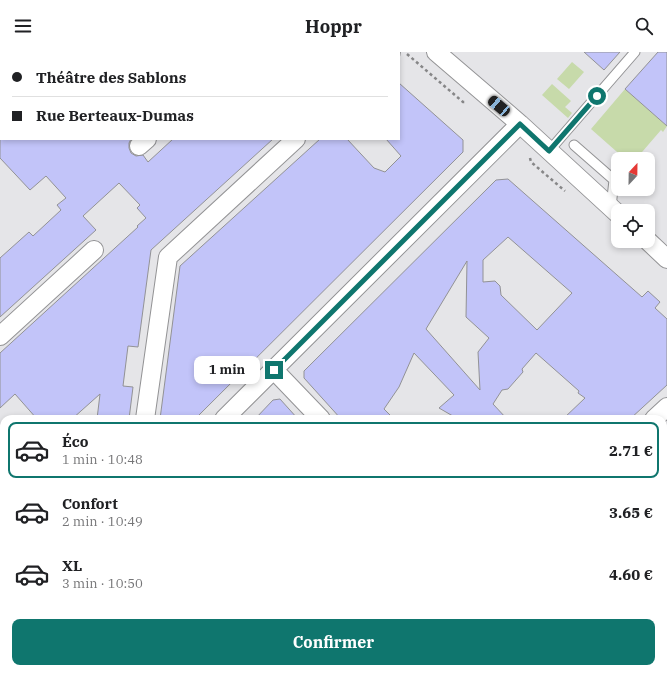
<!DOCTYPE html>
<html lang="fr">
<meta charset="utf-8">
<style>
:root{--surface:#fff;--page:#f2f2f2;--text:#202124;--muted:#757577;--line:#e0e0e0;--accent:#0f766e}
body{margin:0;font-family:"IBM Plex Serif",serif;background:var(--page);color:var(--text);height:100vh;display:flex;flex-direction:column;font-size:15px;white-space:nowrap}
*{box-sizing:border-box;margin:0}
p{font-size:13px;color:var(--muted)}
.icon{flex:none;width:22px;height:22px;fill:none;stroke:currentColor;stroke-width:2;stroke-linecap:round;stroke-linejoin:round}
.map{position:relative;flex:1;overflow:hidden}
.panel{position:absolute;left:0px;top:363px;width:667px;height:258px;display:flex;flex-direction:column;background:var(--surface);border-radius:12px 12px 0 0;box-shadow:0 2px 6px #0003}
.panel>*{flex:none}
.top-card{position:absolute;left:0px;top:0px;width:400px;height:88px;box-shadow:0 2px 6px #0003;display:grid;align-content:center;height:88px;padding:0 12px;background:var(--surface)}
.needle{width:26px;rotate:22deg}
.fabs{position:absolute;left:611px;top:100px;display:grid;gap:8px}
.fabs a{display:grid;place-items:center;width:44px;height:44px;border-radius:8px;background:var(--surface);box-shadow:0 2px 6px #0003;font-size:20px}
.end{position:absolute;width:18px;height:18px;margin:-9px;border:5px solid #0f766e;background:#fff;box-shadow:0 0 0 2px #fff}
.from{border-radius:50%}
.bubble{position:absolute;height:28px;border-radius:8px;background:var(--surface);box-shadow:0 2px 6px #0003;font-size:13px;font-weight:700;line-height:28px;text-align:center}
.car{position:absolute;width:12px;height:24px;margin:-12px -6px;border-radius:5px;box-shadow:0 0 3px 1px #0007;background:linear-gradient(#222 24%,#8ab4d8 0 40%,#222 0 76%,#8ab4d8 0 86%,#222 0)}
.top-card b{display:flex;align-items:center;gap:14px;height:38px;font-size:15px}
.top-card b+b{border-top:1px solid var(--line)}
.top-card i{width:10px;height:10px;background:var(--text)}
ul{padding:7px 0 0;list-style:none}
li{display:flex;align-items:center;gap:12px;height:56px;margin:0 8px 6px;padding:0 4px;border:2px solid transparent;border-radius:8px}
li div{flex:1}
li b{display:block;font-size:15px}
li em{font-style:normal;font-weight:700}
li.active{border-color:var(--accent)}
li>.icon{width:36px;height:36px;stroke-width:1.5}
.cta{display:flex;gap:8px;margin-top:auto;padding:8px 12px}
.cta a{flex:1;height:46px;border-radius:8px;background:var(--accent);color:#fff;font-size:16px;font-weight:700;line-height:46px;text-align:center}
header{display:flex;justify-content:space-between;align-items:center;height:52px;padding:0 12px;background:var(--surface);font-size:18px;font-weight:700}
.map>svg:first-child{display:block}
</style>
<header><svg class="icon" aria-label="menu" viewBox="0 0 24 24"><path d="M4 6h16M4 12h16M4 18h16"/></svg>Hoppr<svg class="icon" aria-label="search" viewBox="0 0 24 24"><circle cx="10" cy="10" r="6"/><path d="M15 15l6 6"/></svg></header>
<div class="map">
<svg width="667" height="621" viewBox="0 0 667 621">
<rect width="100%" height="100%" fill="#e5e5e8"/>
<!-- green -->
<path fill="#c7daaa" d="M572,10l12,10 -15,17 -12,-10z
M552,32l19,17 -6,6 7,6 -4,5 -26,-23z
M625,37l42,37 -4,6 -2,-2 -25,29h-11l-34,-30z"/>
<!-- building -->
<path fill="#c2c4f9" stroke="#929295" fill-rule="evenodd" d="M584,0h36l-16,18z
M658,0h9v74l-42,-37z
M399,31l64,57v12l-268,267h-35l20,-153 140,-127h27l27,29 11,4 16,-16 -15,-17h13z
M0,87h131l-2,4v5l2,5 5,3 7,-1 5,7 25,-23h100l-122,111 -13,97 -10,-1 -5,40 10,1 -4,32h-32l3,-25 -28,25h-35l-22,-25 -15,14v-55l138,-126 -1,-1 9,-8 -9,-10 3,-3 -21,-22 -36,33 13,14 -96,87v-59l29,-26 4,4 28,-26 -4,-5 9,-7 -20,-22 -16,14 -30,-32z
M508,127l134,118 6,-6 12,11 -5,6 12,11v66l-37,34h-67l22,-21 -7,-5 1,-2 -43,-38 -14,16 1,3 -15,17 -6,1 -9,14 14,15h-49l-19,-11 15,-13 -40,-42 -15,34 -15,22 10,10h-53l-37,-41v-7l192,-191zM508,185l64,56 -35,37 -36,-35 -1,-9 -5,-5 -12,1v-22zM467,209l-1,56 23,21 -11,14 2,38 -54,-61z
M280,347l18,20h-43l18,-19z"/>
<g fill="none" stroke-linecap="round" stroke-linejoin="round">
<defs>
<path id="service" d="M574,93l40,35 -3,27
M549,99l86,-99"/>
<path id="minor" d="M436,0l84,72 98,90
M114,1l1,-1
M239,1l2,-1
M390,1l1,-1
M139,94l8,-7
M648,189l19,18
M0,284l94,-86
M274,318l47,49
M145,367l23,-162 128,-118
M224,367l296,-295
M654,367l13,-12
M0,563l4,4
M49,617l3,4
M372,621l4,-4"/>
</defs>
<!-- service casing -->
<use href="#service" stroke="#939395" stroke-width="11"/>
<!-- minor casing -->
<use href="#minor" stroke="#939395" stroke-width="20"/>
<!-- path -->
<path stroke="#868687" stroke-width="2.5" stroke-dasharray="3 3" stroke-linecap="butt" d="M407,2l56,48h3
M530,106l1,4 34,29
M0,610l4,4
M6,617l4,4"/>
<!-- service -->
<use href="#service" stroke="#fff" stroke-width="9"/>
<!-- minor -->
<use href="#minor" stroke="#fff" stroke-width="18"/>
</g>
<g fill="none" stroke-linecap="round" stroke-linejoin="round">
<!-- route -->
<path stroke="#0f766e" stroke-width="5" d="M274,318l246,-246 29,27 48,-55"/>
</g>
</svg>
<div class="fabs">
<a><svg class="needle" viewBox="-14 -14 28 28"><path d="M0-13l5 13h-10z" fill="#e53935"/><path d="M0 13l5-13h-10z" fill="#757577"/></svg></a>
<a><svg class="icon" aria-label="locate" viewBox="0 0 24 24"><circle cx="12" cy="12" r="6"/><path d="M12 2v4M12 18v4M2 12h4M18 12h4"/></svg></a>
</div>
<i class="end from" style="left:597px;top:44px"></i>
<i class="end" style="left:274px;top:318px"></i>
<div class="bubble" style="left:194px;top:304px;width:66px">1 min</div>
<i class="car" style="left:499px;top:54px;rotate:310deg"></i>
<div class="top-card">
<b><i class="from"></i>Théâtre des Sablons</b>
<b><i></i>Rue Berteaux-Dumas</b>
</div>
<section class="panel">
<ul>
<li class="active"><svg class="icon" aria-label="car" viewBox="0 0 24 24"><path d="M5 17H2v-5l4-1 3-4h7l3 4 3 1v5h-3M9 17h6M6 11h13"/><circle cx="7" cy="17" r="2"/><circle cx="17" cy="17" r="2"/></svg><div><b>Éco</b><p>1 min · 10:48</p></div><em>2.71 €</em></li>
<li><svg class="icon" aria-label="car" viewBox="0 0 24 24"><path d="M5 17H2v-5l4-1 3-4h7l3 4 3 1v5h-3M9 17h6M6 11h13"/><circle cx="7" cy="17" r="2"/><circle cx="17" cy="17" r="2"/></svg><div><b>Confort</b><p>2 min · 10:49</p></div><em>3.65 €</em></li>
<li><svg class="icon" aria-label="car" viewBox="0 0 24 24"><path d="M5 17H2v-5l4-1 3-4h7l3 4 3 1v5h-3M9 17h6M6 11h13"/><circle cx="7" cy="17" r="2"/><circle cx="17" cy="17" r="2"/></svg><div><b>XL</b><p>3 min · 10:50</p></div><em>4.60 €</em></li>
</ul>
<div class="cta"><a>Confirmer</a></div>
</section>
</div>
